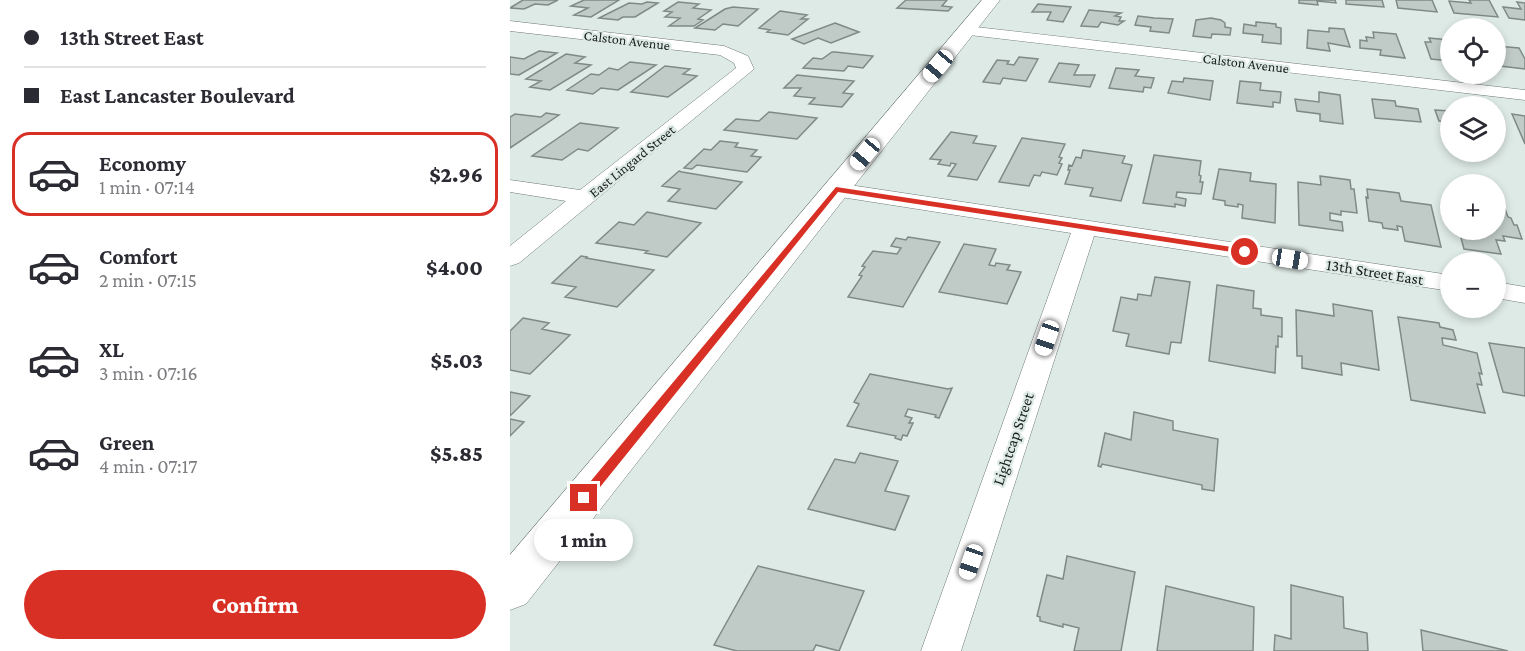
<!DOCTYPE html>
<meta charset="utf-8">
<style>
:root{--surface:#fff;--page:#f2f2f3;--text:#2b2b33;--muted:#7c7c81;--line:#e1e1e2;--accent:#d93025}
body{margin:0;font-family:"Crimson Pro",serif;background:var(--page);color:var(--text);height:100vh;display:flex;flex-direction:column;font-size:22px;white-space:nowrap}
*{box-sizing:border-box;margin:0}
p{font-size:20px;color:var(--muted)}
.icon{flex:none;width:33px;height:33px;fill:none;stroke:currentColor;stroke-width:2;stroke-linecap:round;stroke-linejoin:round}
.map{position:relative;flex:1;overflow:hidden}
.side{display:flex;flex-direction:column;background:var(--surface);width:510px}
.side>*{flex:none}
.hud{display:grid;align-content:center;height:132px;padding:0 24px;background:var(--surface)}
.fabs{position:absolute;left:930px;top:18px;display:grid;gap:12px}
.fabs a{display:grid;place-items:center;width:66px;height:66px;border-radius:50%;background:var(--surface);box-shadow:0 3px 9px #0003;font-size:30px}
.end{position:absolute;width:27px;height:27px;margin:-14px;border:8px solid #d93025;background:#fff;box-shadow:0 0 0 3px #fff}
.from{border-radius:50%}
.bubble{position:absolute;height:42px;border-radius:21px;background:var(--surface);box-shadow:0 3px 9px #0003;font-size:20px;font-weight:800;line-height:42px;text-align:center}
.car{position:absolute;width:18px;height:36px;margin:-18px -9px;border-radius:8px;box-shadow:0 0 4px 2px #0007;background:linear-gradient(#fff 24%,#345 0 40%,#fff 0 76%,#345 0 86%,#fff 0)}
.hud b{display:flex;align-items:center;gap:21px;height:57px;font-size:22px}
.hud b+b{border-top:2px solid var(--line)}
.hud i{width:15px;height:15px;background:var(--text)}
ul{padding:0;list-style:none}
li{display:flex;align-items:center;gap:18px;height:84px;margin:0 12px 9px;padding:0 12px;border:3px solid transparent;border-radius:18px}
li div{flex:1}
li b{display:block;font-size:22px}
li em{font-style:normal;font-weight:800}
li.current{border-color:var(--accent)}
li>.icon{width:54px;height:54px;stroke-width:1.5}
.action{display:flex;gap:12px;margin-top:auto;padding:12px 24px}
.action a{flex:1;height:69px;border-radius:36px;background:var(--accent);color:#fff;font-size:24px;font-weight:800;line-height:69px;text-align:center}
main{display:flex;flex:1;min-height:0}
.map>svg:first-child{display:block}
</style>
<main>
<section class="side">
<div class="hud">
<b><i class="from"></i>13th Street East</b>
<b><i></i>East Lancaster Boulevard</b>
</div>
<ul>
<li class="current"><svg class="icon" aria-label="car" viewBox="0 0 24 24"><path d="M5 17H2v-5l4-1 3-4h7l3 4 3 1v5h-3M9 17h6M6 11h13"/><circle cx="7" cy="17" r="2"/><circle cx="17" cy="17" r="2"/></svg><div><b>Economy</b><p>1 min · 07:14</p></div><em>$2.96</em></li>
<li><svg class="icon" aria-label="car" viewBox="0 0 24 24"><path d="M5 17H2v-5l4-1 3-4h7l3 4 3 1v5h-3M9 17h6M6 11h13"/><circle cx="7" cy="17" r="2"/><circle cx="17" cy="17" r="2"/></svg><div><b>Comfort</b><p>2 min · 07:15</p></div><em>$4.00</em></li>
<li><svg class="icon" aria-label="car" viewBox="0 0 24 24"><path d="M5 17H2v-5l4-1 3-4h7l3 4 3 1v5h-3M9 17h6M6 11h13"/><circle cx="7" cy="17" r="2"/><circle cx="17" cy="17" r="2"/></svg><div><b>XL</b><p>3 min · 07:16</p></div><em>$5.03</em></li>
<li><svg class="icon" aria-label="car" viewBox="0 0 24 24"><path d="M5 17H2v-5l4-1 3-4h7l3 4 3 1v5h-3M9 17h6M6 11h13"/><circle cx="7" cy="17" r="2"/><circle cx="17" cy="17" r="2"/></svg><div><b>Green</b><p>4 min · 07:17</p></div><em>$5.85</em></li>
</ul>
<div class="action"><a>Confirm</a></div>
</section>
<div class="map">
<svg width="1015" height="651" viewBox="0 0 1015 651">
<rect width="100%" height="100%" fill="#deeae5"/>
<!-- building -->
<path fill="#c0cbc7" stroke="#7f8a86" stroke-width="1.5" d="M13,0h35l-10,5 -13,-1 -11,5 -14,-1z
M74,0h35l-28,17 -17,-2 14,-7 -17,-2z
M396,0h41l-5,6 10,1 -4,4 -51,-3z
M789,0h36l1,3 -19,-2 1,4 -19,-2z
M836,0h36l2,7 -38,-3z
M886,0h36l5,12 -39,-4z
M959,0h20l9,17 -44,-4 -5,-12 22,2z
M137,2l11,1 -23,14h-12l-5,3 -19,-2 30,-15 13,1z
M168,2l21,2 -6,4 18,2 -13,9 5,1 -9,6h-25l11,-8 -15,-1 7,-5 -8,-1z
M1007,2l8,1v17l-16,-2 -6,-11 18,2z
M528,4l33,3 -8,15 -16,-2 4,-8h-19z
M223,7l25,2 -20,17 -15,-2 -8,6 -20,-2 30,-19z
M579,10l32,3 -6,3 6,1 -2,4h5l-6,4 -17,-3 -3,5 -17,-1z
M270,11l27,4 -6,4h7l-20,16 -21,-3 3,-2 -11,-2z
M628,16l16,2 19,1 -4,14 -19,-2 1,-4 -16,-2z
M701,18l10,2 4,3v4l6,1 -1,7 -18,-1 -1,4 -18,-2 3,-16z
M746,22l20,2v3l5,1v16l-19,-2 1,-7 -20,-2 1,-9 12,2z
M325,23l24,9 -28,11 -13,-5 -14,6 -12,-5z
M819,28l15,1 6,18 -22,-4 2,8 -23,-3 1,-18 21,2z
M863,32l23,2 9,24 -25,-3 1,-5 -21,-2v-8l7,1 -1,-4 8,1z
M919,38l21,2v21l-19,-2 -6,-17h6z
M986,46l23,2 6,11v10l-25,-3 -4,-5z
M29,51l18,2 -38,22 -9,-1v-17l14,2z
M322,52h3l38,4 -10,12 -15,-2 -4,5 -41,-3 10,-10 9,1z
M56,54l19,3 -10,6 16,2 -41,25 -20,-3 11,-6 -15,-2z
M509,57l19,2 -12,22 -23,-3 -3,6 -17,-2 14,-22 12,1 -2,3 7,1z
M120,62l26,3 -38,25 -17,-2 -8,6 -26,-4 24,-16 8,1 10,-7 9,2z
M549,63l20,2 -5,10h21l-5,12 -41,-5z
M155,66l25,3 -7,5 14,2 -29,21 -37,-5z
M606,68l23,2 -4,6 19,2 -3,10 -7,-1 -1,5 -34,-4z
M287,75l57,6 -11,12 10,1 -11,13 -33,-3 6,-6 -21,-2 7,-8h-17z
M674,78l29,3 -3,19 -42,-7 4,-12 11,1z
M730,81l21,2 -1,7 21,2 -1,11 -7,-1v5l-36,-4z
M809,92l21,3 3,29 -23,-3v-7l-23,-3 -2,-12 24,3z
M862,99l23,2 1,5 22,3 3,13 -46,-4z
M925,110l15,1v21l-3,-10 -8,-1z
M259,112l48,6 -20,21 -73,-9 12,-11 23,2z
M36,113l13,2 -49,33v-31l5,-3 26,3z
M1002,114l13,2v28z
M70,123l38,5 -30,23 -10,-2 -16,11 -30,-4z
M441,132l26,4 -4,7 23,3 -19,34 -29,-4 8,-12 -5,-1 -1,3 -12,-2 3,-4 -11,-1z
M512,138l43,6 -6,13 3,1 -3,5 3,1 -5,11 -15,-3 -2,4 -6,-1 -5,11 -30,-4z
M210,141l18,2 -3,4 22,3 -6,6 10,1 -14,15 -50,-7 -5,4 -8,-1 20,-19 7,1z
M573,150l42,6 -3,7 10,2 -11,36 -31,-5 3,-8 -28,-4 5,-14h-2l1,-5 3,1 4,-9 5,1z
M644,155l47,6 -2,14 2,1 -1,6h3l-2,12 -24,-2 -1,5 10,2 -1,7 -10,-2v3l-32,-4z
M709,169l32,4 -1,8 26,3 -1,39 -33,-5 1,-13 -5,-1v3l-13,-2v-4l-12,-2z
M169,171l3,1 60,10 -26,27 -48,-8 12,-12 -18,-3z
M810,176l30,4 1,9h3l3,24 -16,-2v4l-11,-2v7l12,2 1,9 -44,-6 -1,-43 23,3z
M857,189l32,4 2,8 30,4 10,42 -36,-6 -3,-14 -5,-1 1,4 -15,-2 -1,-5 -13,-2 -3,-24 2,1z
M986,200l6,1 6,16 3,1 3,7h3l5,14 -19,-3 2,5 -9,-1 5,14 -37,-5 -5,-19h37z
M137,212l54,11 -34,34 -22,-4 3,-2 -52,-8 23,-21 15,3z
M398,237l32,5 -37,65 -55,-10 14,-21 -3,-1 6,-8 -3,-1 11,-15 24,3 4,-6 -10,-2 5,-8 10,2z
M454,244l32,5 -7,16 6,1 1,-3 14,2 -3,5 14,2 -14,32 -68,-12z
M71,256l6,1 -1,1 68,12 -37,37 -52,-10 11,-10 -24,-4z
M645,277l35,5 -9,61 -10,-1 -2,12 -43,-8 3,-12 -16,-3 8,-34 16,3 1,-6 13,2z
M707,285l37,6 -1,17 8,1v6l21,3v19l-4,-1v11l-2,-1 -1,27 -66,-12z
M823,304l39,7 7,59 -38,-7 1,12 -40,-7v-12h-5l-1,-46 38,6z
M888,317l41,6 1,4 13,3 3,10 -14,-2 1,7 34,8 5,21 -3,-1 3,12 -5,-1 8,29 -74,-13z
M13,318l26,5 -7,6 28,6 -40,39 -20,-4v-39z
M979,343l36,5v48l-22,-4z
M360,374l78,15 4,-1 -13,30 -4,-1 1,-2 -28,-6 -3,7 7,2 -3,5h4l-6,13 -4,-1 -2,5 -6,-2 1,-2 -49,-10 12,-22 -5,-2z
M0,392l20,4 -20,20z
M624,412l39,9v9l45,9 -4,52 -12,-2v-4l-100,-21 -1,3 -3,-1 7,-33 26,7z
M0,419l14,3 -14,14z
M350,453l38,8 -13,30 24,5 -14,34 -87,-21 27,-50 20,4z
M557,556l68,16 -14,79h-47l5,-23 -16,-4v3l-23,-6v-4l-3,-1 10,-41 16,4z
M248,566l106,25 -25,60 -23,-6 -3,6h-76l-23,-6z
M781,585l52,12 1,31 23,5 1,18h-94l1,-16 16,4z
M656,586l88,21 -1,44h-96z
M911,630l87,21h-85z"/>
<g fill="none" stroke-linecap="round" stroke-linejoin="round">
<defs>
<path id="street" d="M0,21l214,25 24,10 6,13 -235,194 -9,3v-20l56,-45 -56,-9v-12l70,10 156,-122 -2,-5 -14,-8 -210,-24z
M457,26l558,64v10l-564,-66 -2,-3z
M326,183l614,92v16l-356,-55 -133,415h-40l150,-418 -243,-38 -3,-5 3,-5z
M986,282l29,5v16l-29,-5z"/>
<path id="secondary" d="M472,0h18l-474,604 -16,6v-55z"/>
</defs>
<!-- street casing -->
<use href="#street" stroke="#6d7874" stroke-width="1"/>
<!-- secondary casing -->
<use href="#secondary" stroke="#6d7874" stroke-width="1"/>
<!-- street -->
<use href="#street" fill="#fff" fill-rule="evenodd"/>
<!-- secondary -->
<use href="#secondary" fill="#fff" fill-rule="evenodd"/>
</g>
<!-- route -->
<path fill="#d93025" d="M326,187l409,62 4,3 -4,2 -407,-62 -250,310h-8v-8z"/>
<g text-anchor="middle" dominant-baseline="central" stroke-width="4.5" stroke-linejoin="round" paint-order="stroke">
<!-- far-street labels -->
<g font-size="14" fill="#191e1c" stroke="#deeae5">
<text transform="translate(117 40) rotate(7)">Calston Avenue</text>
<text transform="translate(736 63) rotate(7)">Calston Avenue</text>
<text transform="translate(122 161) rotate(-39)">East Lingard Street</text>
</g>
<!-- street labels -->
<g font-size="16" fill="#191e1c" stroke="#deeae5">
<text transform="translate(865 272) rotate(9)">13th Street East</text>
<text transform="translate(503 439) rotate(-71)">Lightcap Street</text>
</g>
</g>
</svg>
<div class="fabs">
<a><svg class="icon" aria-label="locate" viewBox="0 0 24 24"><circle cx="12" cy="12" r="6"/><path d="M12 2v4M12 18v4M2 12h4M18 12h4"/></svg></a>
<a><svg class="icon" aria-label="layers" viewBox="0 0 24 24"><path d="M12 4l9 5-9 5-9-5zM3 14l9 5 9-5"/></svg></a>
<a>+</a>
<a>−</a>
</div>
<i class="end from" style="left:735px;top:252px"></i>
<i class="end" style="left:74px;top:498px"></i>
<div class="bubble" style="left:24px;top:519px;width:99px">1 min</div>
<i class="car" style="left:428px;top:66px;rotate:220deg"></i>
<i class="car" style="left:355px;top:154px;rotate:220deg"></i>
<i class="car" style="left:780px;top:259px;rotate:99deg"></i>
<i class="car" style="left:537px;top:338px;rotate:199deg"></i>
<i class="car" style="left:461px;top:562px;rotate:199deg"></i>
</div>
</main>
